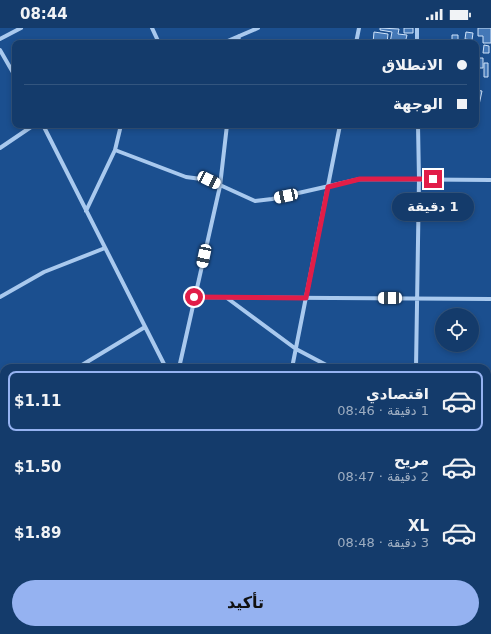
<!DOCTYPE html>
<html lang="ar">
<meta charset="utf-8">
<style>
:root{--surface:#143b6b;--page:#1d4271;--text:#f1f3f6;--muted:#9dadc1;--line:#33557e;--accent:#95b2f1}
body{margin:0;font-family:"DejaVu Sans","Noto Sans Arabic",sans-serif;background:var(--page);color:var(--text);direction:rtl;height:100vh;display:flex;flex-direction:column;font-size:15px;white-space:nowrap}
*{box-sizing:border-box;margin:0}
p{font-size:13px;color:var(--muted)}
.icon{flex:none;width:22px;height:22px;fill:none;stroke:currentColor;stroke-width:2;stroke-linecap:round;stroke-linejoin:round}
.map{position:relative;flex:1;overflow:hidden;direction:ltr}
.drawer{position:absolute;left:0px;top:336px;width:491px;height:270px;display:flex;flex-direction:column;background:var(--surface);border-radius:12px 12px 0 0;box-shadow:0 2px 6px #0003,0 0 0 1px var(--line);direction:rtl}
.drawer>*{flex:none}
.banner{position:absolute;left:12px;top:12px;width:467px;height:88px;border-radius:8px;box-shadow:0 2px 6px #0003,0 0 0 1px var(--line);direction:rtl;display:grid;align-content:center;height:88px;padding:0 12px;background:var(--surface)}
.buttons{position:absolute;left:435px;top:280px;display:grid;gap:8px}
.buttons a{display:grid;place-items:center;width:44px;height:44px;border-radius:50%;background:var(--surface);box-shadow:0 2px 6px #0003,0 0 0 1px var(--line);font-size:20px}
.end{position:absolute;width:18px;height:18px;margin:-9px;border:5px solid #e11d48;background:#fff;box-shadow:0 0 0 2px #fff}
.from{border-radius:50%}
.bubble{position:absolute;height:28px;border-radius:14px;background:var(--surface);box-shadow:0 2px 6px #0003,0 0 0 1px var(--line);font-size:13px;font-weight:800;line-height:28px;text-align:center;direction:rtl}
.car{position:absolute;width:12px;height:24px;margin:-12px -6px;border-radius:5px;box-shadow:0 0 3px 1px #0007;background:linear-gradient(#fff 24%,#345 0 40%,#fff 0 76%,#345 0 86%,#fff 0)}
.banner b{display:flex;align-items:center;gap:14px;height:38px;font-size:15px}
.banner b+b{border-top:1px solid var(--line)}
.banner i{width:10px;height:10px;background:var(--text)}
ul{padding:7px 0 0;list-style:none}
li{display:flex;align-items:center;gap:12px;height:60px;margin:0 8px 6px;padding:0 4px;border:2px solid transparent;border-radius:8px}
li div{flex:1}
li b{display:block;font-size:15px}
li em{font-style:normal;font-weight:800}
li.on{border-color:var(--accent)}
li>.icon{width:36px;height:36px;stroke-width:1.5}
.cta{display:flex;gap:8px;margin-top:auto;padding:8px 12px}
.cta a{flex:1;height:46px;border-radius:24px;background:var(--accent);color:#111;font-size:16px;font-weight:800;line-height:46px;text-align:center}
.status{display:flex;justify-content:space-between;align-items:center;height:28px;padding:0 20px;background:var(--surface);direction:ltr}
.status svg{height:11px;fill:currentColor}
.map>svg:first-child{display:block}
</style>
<div class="status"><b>08:44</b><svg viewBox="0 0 49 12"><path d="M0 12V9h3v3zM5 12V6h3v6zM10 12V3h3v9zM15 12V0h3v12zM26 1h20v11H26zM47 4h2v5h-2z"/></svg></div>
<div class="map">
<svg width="491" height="606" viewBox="0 0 491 606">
<rect width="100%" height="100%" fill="#1b4f8f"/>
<!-- building -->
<path fill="#4478b7" stroke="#cfe3fa" d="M380,0l19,1 -1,5 9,1 -2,8h-15l2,-11 -12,-2z
M404,0h9v5h-9z
M478,0h13v15h-8v-7h-5z
M374,4l14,2 -1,9h-14z
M466,4l7,1 -1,7 -7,-1z
M452,7h6v5h6v3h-12z
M484,17l5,1v7h-6z
M476,30h7v10h-7z
M484,35h4v14h-4z
M476,62l6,1 -3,14h-3z"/>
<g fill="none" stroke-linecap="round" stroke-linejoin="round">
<!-- street -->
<path stroke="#a9c9ee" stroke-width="4" d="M152,0l7,15
M417,0v15
M0,11l21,-11
M223,15l35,-15
M238,15l1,-7
M356,15l3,-15
M0,22l15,26
M43,97l123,243
M0,120l34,-23
M115,122l71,27 23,3 46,21 17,-2 88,-20 131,1
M86,183l29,-61 6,-25
M0,269l44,-25 61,-24
M195,269l296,2
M227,270l69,51 36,19
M77,340l68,-41
M179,340l41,-182 7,-61
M292,340l48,-243
M416,340l3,-189 -1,-54
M487,379h4
M0,385l4,-2
M0,417l4,7
M487,429l4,1
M0,501l4,-3
M195,602l19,4
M303,602l2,4
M403,602l11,4
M22,606l6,-4
M124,606l2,-4
M238,606l1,-4
M387,606v-4"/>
</g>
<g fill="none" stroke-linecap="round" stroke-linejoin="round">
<!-- route -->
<path stroke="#e11d48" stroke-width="5" d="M194,269l112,1 22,-111 32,-8h73"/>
</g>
</svg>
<div class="buttons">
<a><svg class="icon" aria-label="locate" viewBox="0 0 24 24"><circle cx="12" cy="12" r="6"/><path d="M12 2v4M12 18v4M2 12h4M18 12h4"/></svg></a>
</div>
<i class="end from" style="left:194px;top:269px"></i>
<i class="end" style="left:433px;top:151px"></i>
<div class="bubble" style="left:392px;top:165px;width:82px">1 دقيقة</div>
<i class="car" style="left:209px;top:152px;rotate:116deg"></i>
<i class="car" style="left:286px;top:168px;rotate:258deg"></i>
<i class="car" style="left:204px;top:228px;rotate:192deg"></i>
<i class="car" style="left:390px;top:270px;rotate:270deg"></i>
<div class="banner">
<b><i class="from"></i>الانطلاق</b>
<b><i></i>الوجهة</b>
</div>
<section class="drawer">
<ul>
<li class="on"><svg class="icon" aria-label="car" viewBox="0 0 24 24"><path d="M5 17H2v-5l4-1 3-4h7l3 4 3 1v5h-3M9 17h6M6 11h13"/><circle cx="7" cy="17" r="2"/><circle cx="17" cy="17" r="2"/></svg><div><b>اقتصادي</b><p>1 دقيقة · 08:46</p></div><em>$1.11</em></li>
<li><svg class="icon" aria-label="car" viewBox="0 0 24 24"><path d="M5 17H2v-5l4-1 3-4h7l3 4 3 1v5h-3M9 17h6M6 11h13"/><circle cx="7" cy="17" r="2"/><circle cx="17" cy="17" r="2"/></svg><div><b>مريح</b><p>2 دقيقة · 08:47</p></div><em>$1.50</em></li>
<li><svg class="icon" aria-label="car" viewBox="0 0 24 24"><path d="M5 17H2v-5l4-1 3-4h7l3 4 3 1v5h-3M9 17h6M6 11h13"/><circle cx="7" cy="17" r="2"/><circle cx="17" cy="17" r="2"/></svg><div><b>XL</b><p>3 دقيقة · 08:48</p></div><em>$1.89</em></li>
</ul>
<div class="cta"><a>تأكيد</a></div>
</section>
</div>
